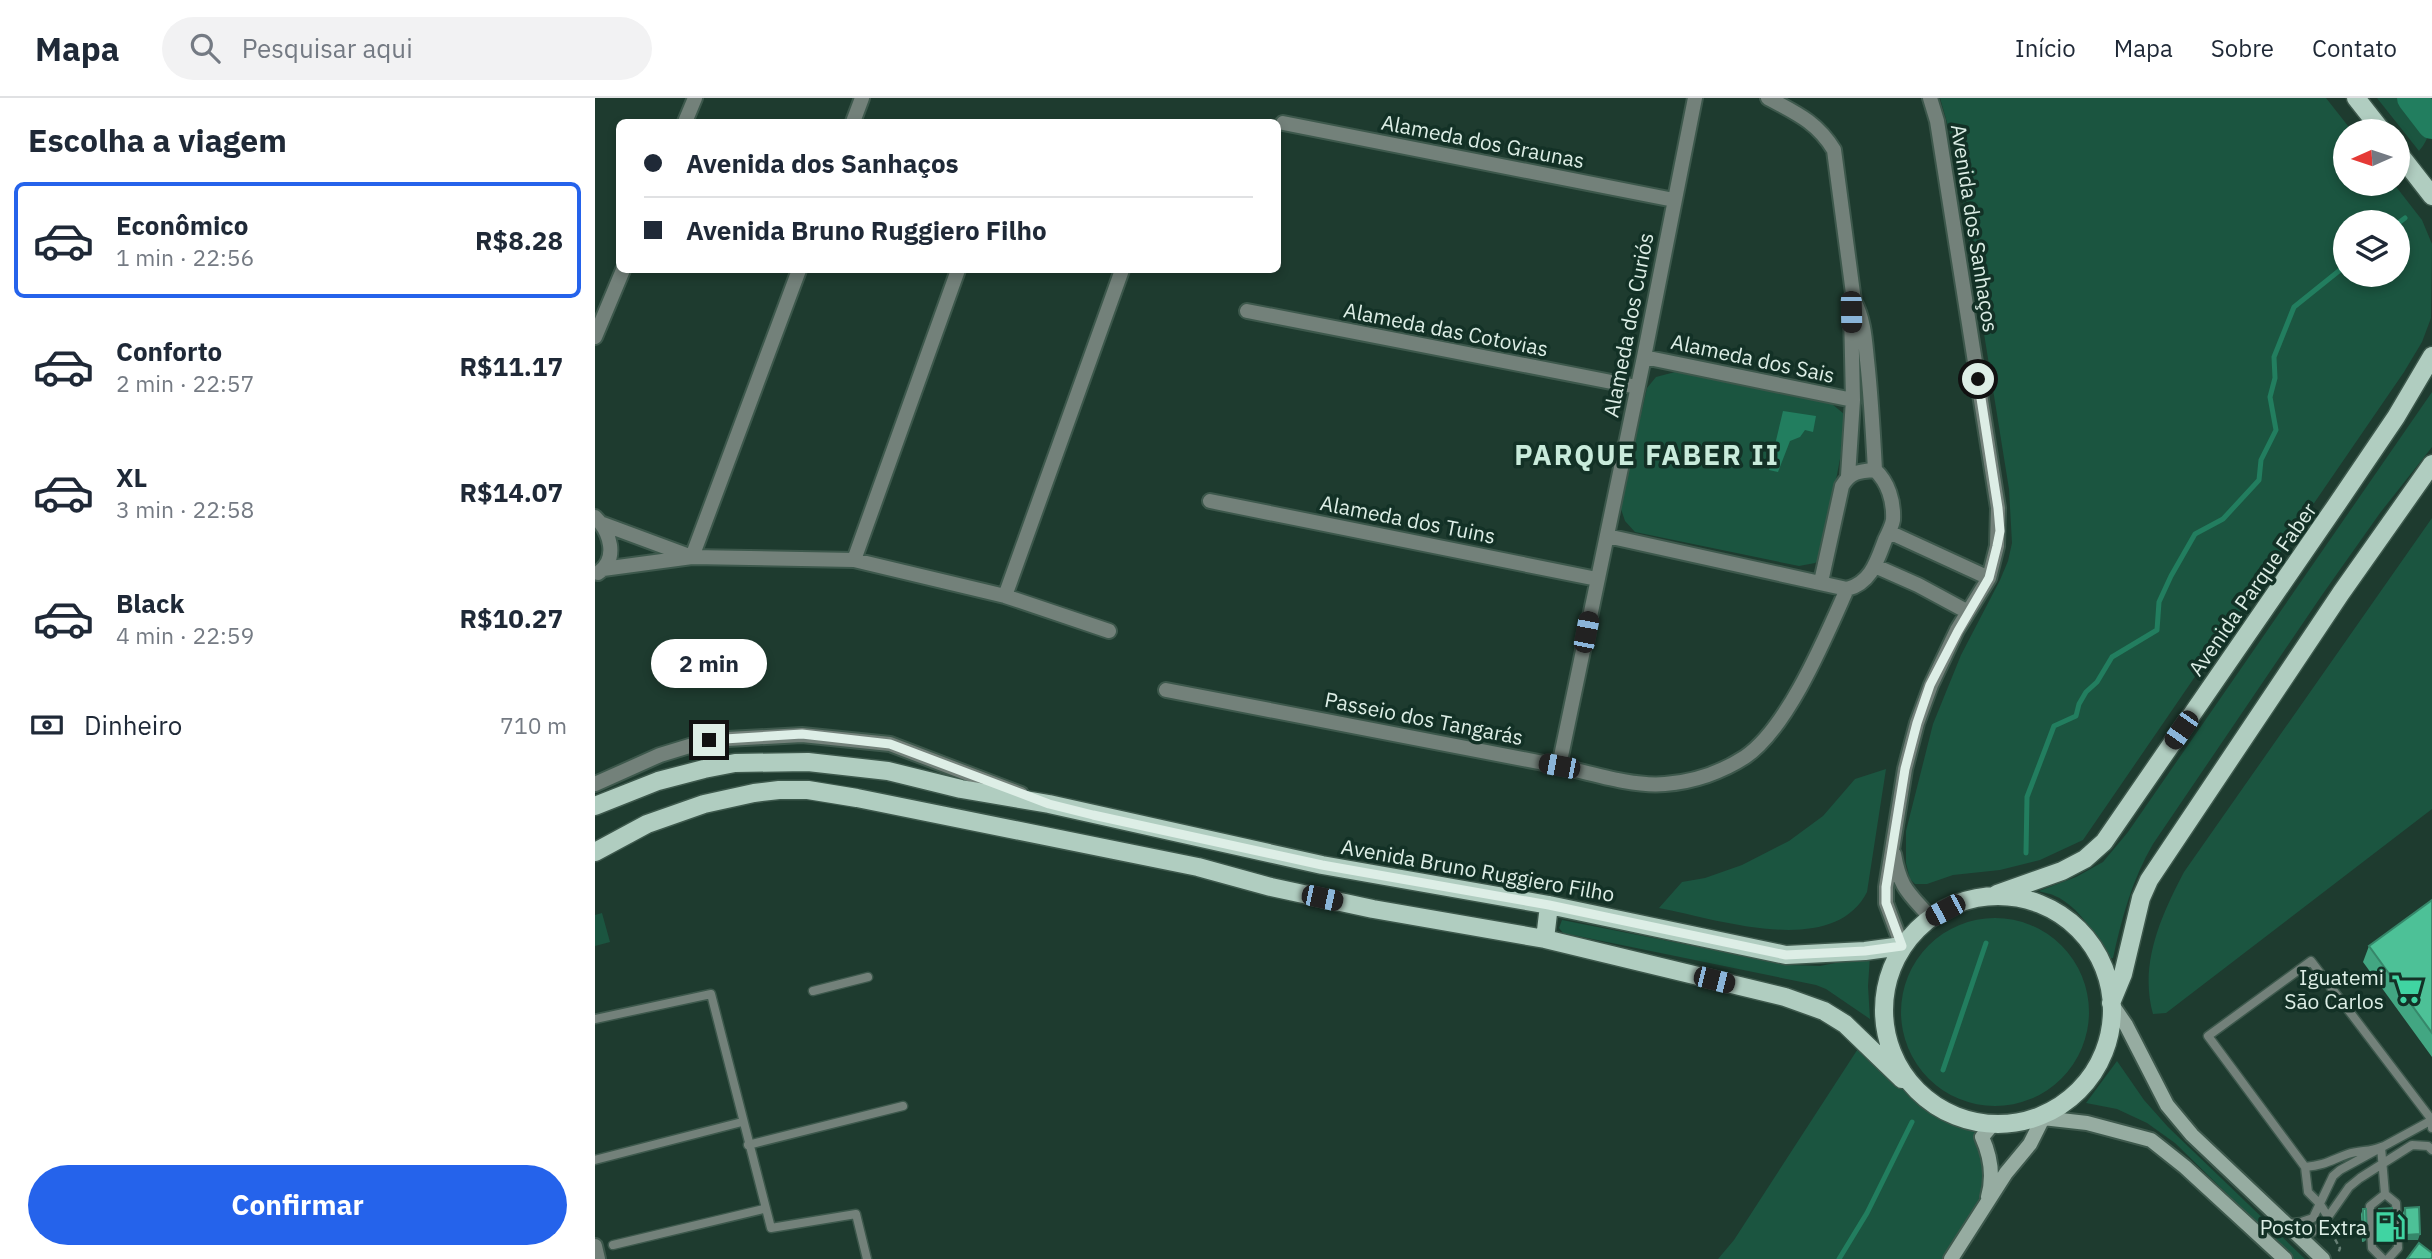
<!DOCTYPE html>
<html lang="pt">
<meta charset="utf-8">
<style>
:root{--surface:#fff;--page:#f2f2f3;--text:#1f2937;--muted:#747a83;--line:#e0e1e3;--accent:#2563eb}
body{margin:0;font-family:"IBM Plex Sans",sans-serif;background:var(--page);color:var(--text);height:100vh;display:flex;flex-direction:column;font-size:26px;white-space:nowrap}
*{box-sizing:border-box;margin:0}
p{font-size:23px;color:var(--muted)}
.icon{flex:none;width:38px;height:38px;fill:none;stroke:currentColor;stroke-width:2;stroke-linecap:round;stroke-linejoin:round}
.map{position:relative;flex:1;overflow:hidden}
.sheet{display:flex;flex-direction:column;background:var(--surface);width:595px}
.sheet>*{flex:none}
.guide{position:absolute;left:21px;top:21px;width:665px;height:154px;border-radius:10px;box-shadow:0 4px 10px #0003;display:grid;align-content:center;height:154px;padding:0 28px;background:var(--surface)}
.needle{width:46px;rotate:267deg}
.buttons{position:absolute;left:1738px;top:21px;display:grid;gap:14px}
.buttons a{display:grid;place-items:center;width:77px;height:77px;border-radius:50%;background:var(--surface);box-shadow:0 4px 10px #0003;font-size:35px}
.end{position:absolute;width:32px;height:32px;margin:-16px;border:9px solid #ddeee6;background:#111;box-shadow:0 0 0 4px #111}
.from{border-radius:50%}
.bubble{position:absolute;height:49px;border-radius:24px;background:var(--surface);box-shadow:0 4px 10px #0003;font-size:23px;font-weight:700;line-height:49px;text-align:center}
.car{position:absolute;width:21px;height:42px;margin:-21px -10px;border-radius:9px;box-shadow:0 0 5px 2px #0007;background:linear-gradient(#222 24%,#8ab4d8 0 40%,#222 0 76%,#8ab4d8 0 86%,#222 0)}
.guide b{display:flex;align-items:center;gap:24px;height:66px;font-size:26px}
.guide b+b{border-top:2px solid var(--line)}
.guide i{width:18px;height:18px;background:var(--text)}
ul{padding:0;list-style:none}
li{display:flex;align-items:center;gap:21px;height:116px;margin:0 14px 10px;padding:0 14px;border:4px solid transparent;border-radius:10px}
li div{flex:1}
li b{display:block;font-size:26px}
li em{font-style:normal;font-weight:700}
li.on{border-color:var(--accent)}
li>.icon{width:63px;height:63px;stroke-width:1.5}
h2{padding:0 28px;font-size:32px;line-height:84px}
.pay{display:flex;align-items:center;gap:18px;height:77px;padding:0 28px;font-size:26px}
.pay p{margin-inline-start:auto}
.primary-button{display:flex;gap:14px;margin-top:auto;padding:14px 28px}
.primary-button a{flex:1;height:80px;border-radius:42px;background:var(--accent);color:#fff;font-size:28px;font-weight:700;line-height:80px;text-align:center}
header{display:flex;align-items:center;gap:42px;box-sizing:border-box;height:98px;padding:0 35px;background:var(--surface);border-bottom:2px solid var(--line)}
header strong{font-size:33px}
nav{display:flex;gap:38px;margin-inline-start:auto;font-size:24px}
.search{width:490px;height:63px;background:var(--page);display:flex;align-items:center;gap:18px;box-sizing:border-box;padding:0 24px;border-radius:38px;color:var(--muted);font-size:26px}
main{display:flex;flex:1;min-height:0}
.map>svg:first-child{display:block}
</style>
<header>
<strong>Mapa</strong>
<div class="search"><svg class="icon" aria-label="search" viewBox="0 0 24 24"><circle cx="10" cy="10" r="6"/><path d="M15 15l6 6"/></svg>Pesquisar aqui</div>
<nav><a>Início</a><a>Mapa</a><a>Sobre</a><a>Contato</a></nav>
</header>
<main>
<section class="sheet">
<h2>Escolha a viagem</h2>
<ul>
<li class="on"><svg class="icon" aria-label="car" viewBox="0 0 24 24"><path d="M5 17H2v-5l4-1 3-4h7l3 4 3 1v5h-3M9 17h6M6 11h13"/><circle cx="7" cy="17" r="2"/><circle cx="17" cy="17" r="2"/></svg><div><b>Econômico</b><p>1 min · 22:56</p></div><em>R$8.28</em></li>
<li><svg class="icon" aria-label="car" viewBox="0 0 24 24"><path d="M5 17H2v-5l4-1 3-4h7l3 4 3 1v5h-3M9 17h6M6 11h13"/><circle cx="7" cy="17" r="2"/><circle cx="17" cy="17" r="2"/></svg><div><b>Conforto</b><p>2 min · 22:57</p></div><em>R$11.17</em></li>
<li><svg class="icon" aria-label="car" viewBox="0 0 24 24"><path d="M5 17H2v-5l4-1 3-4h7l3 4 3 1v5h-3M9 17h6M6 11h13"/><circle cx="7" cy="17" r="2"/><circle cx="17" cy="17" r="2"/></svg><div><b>XL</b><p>3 min · 22:58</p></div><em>R$14.07</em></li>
<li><svg class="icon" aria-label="car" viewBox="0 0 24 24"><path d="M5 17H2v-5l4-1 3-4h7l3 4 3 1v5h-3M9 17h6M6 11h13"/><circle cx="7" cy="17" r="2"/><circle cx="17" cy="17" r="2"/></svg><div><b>Black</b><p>4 min · 22:59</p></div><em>R$10.27</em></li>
</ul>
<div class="pay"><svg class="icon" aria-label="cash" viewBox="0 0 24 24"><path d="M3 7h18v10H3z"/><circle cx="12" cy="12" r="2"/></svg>Dinheiro<p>710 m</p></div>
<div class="primary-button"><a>Confirmar</a></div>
</section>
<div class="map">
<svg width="1837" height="1161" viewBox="0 0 1837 1161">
<rect width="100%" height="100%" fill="#1e3b2f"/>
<!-- green -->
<path fill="#1b5540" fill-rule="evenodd" d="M1345,0h386l26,33h-7v53h49l28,36 10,24 -1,74 -9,24 -18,30 -321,468 -43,20 -40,10 -47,5 -26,9h-12l-5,-5 -4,-16v-32l27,-107 28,-69 39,-75 8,-19 4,-18 -3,-54 -55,-342zM1750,124h52v53h-52z
M1782,0h55c0,20 0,39 -13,53z
M1080,274l157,32 12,10 3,8 -26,137 -6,4 -16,3 -164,-34 -10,-11 -5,-15 27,-118 9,-11z
M1837,294v55l-52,66 -58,82 -169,249c-21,36 -31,73 -40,114l-4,1c-12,-22 -30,-53 -54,-63 -5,-3 -11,-3 -16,-5l37,-14 27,-15 25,-30z
M1837,420v291l-266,204 -13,1c-14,-50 8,-98 31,-142z
M1291,671l-19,123c-34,67 -150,27 -208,16l23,-26 23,-4 37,-13 47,-24 34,-25 32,-37z
M7,815l8,29 -15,4v-31z
M1306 914a94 94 0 1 1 188 0a94 94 0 1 1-188 0Z
M967,822l228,45 30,1 50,-10 -2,30 2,33 -44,-30 -10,-4 -253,-52 -4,-5z
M1268,943c29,28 59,62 98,76 10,4 21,5 32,7l-11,14 9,44 -40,77h-233l16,-19z
M1522,963l27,39 24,27 137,132h-11l-119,-116 -28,-20 -30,-14 -31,-6z"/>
<!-- water -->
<path fill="#227e5f" d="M1188,313l33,5 -3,16 -8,-2 -5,7 -10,4 -12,31 -9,-2z"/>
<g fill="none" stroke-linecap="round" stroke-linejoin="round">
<!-- stream -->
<path stroke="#227e5f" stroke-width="5" d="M1802,126l8,-6
M1431,755l1,-56 27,-71 22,-10 3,-12 7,-12 11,-10 15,-25 45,-27 2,-28 12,-26 24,-42 28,-15 36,-39 2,-20 15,-30 -6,-33 5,-19 -1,-21 20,-50 51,-41
M1348,972l43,-127
M1244,1161l28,-46 45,-91"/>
<!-- river -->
<path stroke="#227e5f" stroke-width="30" d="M1817,0l20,26"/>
<defs>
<path id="lane" d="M218,893l55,-14
M0,921l116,-25 60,234 85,-14 11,45
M153,1047l155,-39
M0,1062l147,-38
M1710,1069c21,-2 26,-7 43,-13 11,-4 23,-2 33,-7l4,47 11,9 2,45 -10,11
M1733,1119l-8,-13 -12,-12 -3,-25 -97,-131 103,-75 121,159v8
M1691,1126l15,-2 12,-4 20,-42 7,-6 92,-50
M1707,1141l15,-10 11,-12 21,-30 11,-9 52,-33 16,1 4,4
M18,1147l151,-36
M1788,1161l-11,-11 -2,-42 15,-12"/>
<path id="street" d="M90,24l10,-24
M258,24l9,-24
M688,25l391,77
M652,213l390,76
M0,239l28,-67
M1049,259l209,43
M1253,378l5,-76 -2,-88 3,-11
M615,403l387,78
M0,419c15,14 24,42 3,56
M8,426l89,33 162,3 151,36 104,35
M1294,434l100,46
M1012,438l240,53
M259,462l104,-290
M1280,468l43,19 50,27
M8,471l89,-12 107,-287
M1226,484l21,-96c8,-14 17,-15 33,-16
M410,498l117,-326
M571,592l393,76c31,7 74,21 106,18 28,-2 57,-12 80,-27 43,-29 81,-121 102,-168 24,-6 30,-28 38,-49 3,-6 7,-14 8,-20 1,-19 -5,-38 -18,-50 -2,-37 -4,-74 -8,-110 -2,-20 -3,-41 -13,-59l-20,-151c-17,-28 -38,-37 -66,-52
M964,668l85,-409 51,-259
M0,686l65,-29 49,-15 93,-5 88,9 131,50
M1299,756c6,35 15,39 37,64
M1307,848l-16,-43v-16l19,-118 12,-46 14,-38 26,-55 32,-52 8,-32 1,-38 -61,-387 -7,-23
M0,1148l3,13"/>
<path id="secondary" d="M1516,905l15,22 41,80 25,30 131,124
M1393,1099c6,-21 3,-40 -6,-60l11,-13
M1356,1161l55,-86 24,-29 13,-26 44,5 64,17 34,27 100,92"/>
<path id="primary" d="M1761,0l26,33
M1802,53l35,45
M0,708l63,-25 46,-12 31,-6 73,-1 80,9 73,18 88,15 273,61 227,40 237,50 79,-4 37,-5
M0,754l52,-28 57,-20 50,-11 25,-3h29l49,8 341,69 73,20 102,22 172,30 240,58 39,14 21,13 57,55
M1402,796l65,-23 23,-12 19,-17 231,-335 61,-90 36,-61
M1289 912a114 114 0 1 1 228 0a114 114 0 1 1-228 0Z
M950,841l4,-34
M1516,905l12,-29 18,-76 8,-18 192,-287 91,-129"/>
</defs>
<!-- lane casing -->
<use href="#lane" stroke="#3d584c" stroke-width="11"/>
<!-- street casing -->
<use href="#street" stroke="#3d584c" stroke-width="18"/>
<!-- secondary casing -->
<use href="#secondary" stroke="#3d584c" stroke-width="18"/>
<!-- primary casing -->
<use href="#primary" stroke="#3d584c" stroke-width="21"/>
<!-- path -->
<path stroke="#677f75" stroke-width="2.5" stroke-dasharray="5 3.5" stroke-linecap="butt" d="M1738,1134l-1,2 8,14 -2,6"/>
<!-- lane -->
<use href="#lane" stroke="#73817a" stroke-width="8"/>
<!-- street -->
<use href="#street" stroke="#73817a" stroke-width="14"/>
<!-- secondary -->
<use href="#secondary" stroke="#96aca1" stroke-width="14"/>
<!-- primary -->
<use href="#primary" stroke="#b0cdc0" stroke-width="18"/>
</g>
<!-- wall -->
<path fill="#42a682" d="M1837,802v157l-69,-95 6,-16z
M1810,1110l13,32h-14l-1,-27z
M1768,1111l4,27 -2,5 -3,1 -1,-28z
M1784,1111l12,32h-13l-1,-27z"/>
<!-- shaded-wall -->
<path fill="#36876a" d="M1825,1136l-2,6h-14l2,-5z
M1798,1137l-2,6h-13l2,-5z
M1769,1138h3l-2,5 -3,1z"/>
<!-- building -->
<path fill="#4dc197" stroke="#36876a" stroke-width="2" d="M1837,802v133l-63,-87z
M1824,1109l1,27 -14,1 -1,-27z
M1797,1110l1,27 -13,1 -1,-27z
M1768,1111h3l1,27h-3z
M1824,1145l13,10v4l-1,2h-24z"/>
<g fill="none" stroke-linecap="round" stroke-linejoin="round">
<!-- route -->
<path stroke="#ddeee6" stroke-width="9" d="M114,642l93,-6 88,10 159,60 44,11 229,50 227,40 237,50 79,-4 37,-5 -16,-43v-16l19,-118 12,-46 13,-38 28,-54 31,-53 8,-32 3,-15 -2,-23 -20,-129"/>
</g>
<!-- icons -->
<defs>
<symbol id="supermarket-bare" viewBox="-9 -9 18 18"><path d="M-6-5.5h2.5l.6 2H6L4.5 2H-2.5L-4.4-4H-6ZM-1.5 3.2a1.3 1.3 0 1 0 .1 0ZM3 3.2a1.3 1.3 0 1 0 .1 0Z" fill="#40d4a2" stroke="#133126" stroke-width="2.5" paint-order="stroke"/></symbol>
<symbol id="fuel-bare" viewBox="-9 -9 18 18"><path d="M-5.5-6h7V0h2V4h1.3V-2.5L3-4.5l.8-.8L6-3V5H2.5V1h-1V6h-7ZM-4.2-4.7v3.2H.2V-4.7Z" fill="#40d4a2" stroke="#133126" stroke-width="2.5" paint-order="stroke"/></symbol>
</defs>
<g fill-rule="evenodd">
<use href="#supermarket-bare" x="1790" y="869" width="44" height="44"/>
<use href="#fuel-bare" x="1773" y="1107" width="44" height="44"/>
</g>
<g text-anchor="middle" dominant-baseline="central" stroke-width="7" stroke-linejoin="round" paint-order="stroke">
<!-- street labels -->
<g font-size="21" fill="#ddeee6" stroke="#133126">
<text transform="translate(888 43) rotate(11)">Alameda dos Graunas</text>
<text transform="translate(1380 130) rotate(81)">Avenida dos Sanhaços</text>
<text transform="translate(1033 227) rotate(-79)">Alameda dos Curiós</text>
<text transform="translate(851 231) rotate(11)">Alameda das Cotovias</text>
<text transform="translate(1158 260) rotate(12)">Alameda dos Sais</text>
<text transform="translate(813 421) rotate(11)">Alameda dos Tuins</text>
<text transform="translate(1657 491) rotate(-55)">Avenida Parque Faber</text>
<text transform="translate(829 620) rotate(11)">Passeio dos Tangarás</text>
<text transform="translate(883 772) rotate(10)">Avenida Bruno Ruggiero Filho</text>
</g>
<!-- poi labels -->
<g font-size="21" fill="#ddeee6" stroke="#133126" text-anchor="end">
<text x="1789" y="879">Iguatemi<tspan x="1789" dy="24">São Carlos</tspan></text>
<text x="1772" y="1129">Posto Extra</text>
</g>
<!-- district labels -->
<g font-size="28" font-weight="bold" letter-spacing="2" fill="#c9ebdb" stroke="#133126">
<text x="1052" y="356">PARQUE FABER II</text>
</g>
</g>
</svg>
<div class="buttons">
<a><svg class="needle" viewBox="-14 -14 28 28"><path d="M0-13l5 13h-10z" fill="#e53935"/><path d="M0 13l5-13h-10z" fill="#747a83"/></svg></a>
<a><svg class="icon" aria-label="layers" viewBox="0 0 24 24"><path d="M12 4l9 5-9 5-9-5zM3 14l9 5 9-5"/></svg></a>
</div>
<i class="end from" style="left:1383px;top:281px"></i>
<i class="end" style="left:114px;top:642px"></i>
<div class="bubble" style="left:56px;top:541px;width:116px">2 min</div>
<i class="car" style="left:1256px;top:214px;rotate:179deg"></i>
<i class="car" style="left:991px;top:534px;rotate:11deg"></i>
<i class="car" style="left:1586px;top:632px;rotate:215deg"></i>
<i class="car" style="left:964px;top:668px;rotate:281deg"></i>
<i class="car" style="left:727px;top:800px;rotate:102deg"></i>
<i class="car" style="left:1350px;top:812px;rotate:242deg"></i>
<i class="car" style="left:1119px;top:882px;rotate:104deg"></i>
<div class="guide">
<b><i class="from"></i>Avenida dos Sanhaços</b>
<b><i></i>Avenida Bruno Ruggiero Filho</b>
</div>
</div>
</main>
